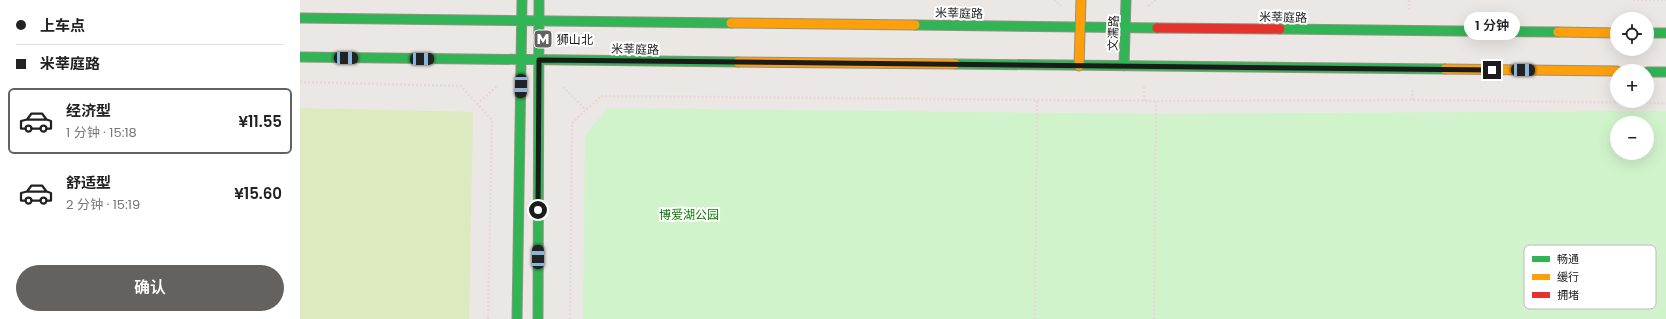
<!DOCTYPE html>
<html lang="zh">
<meta charset="utf-8">
<style>
:root{--surface:#fff;--page:#f6f6f6;--text:#222;--muted:#767676;--line:#e0e0e0;--accent:#636261}
body{margin:0;font-family:Poppins,"Noto Sans SC",sans-serif;background:var(--page);color:var(--text);height:100vh;display:flex;flex-direction:column;font-size:15px;white-space:nowrap}
*{box-sizing:border-box;margin:0}
p{font-size:13px;color:var(--muted)}
.icon{flex:none;width:22px;height:22px;fill:none;stroke:currentColor;stroke-width:2;stroke-linecap:round;stroke-linejoin:round}
.map{position:relative;flex:1;overflow:hidden}
.panel{display:flex;flex-direction:column;background:var(--surface);width:300px}
.panel>*{flex:none}
.banner{display:grid;align-content:center;height:88px;padding:0 16px;background:var(--surface)}
.fabs{position:absolute;left:1310px;top:12px;display:grid;gap:8px}
.fabs a{display:grid;place-items:center;width:44px;height:44px;border-radius:50%;background:var(--surface);box-shadow:0 4px 16px #0002;font-size:20px}
.end{position:absolute;width:18px;height:18px;margin:-9px;border:5px solid #1b1b1b;background:#fff;box-shadow:0 0 0 2px #fff}
.from{border-radius:50%}
.bubble{position:absolute;height:28px;border-radius:14px;background:var(--surface);box-shadow:0 4px 16px #0002;font-size:13px;font-weight:600;line-height:28px;text-align:center}
.car{position:absolute;width:12px;height:24px;margin:-12px -6px;border-radius:5px;box-shadow:0 0 3px 1px #0007;background:linear-gradient(#222 24%,#8ab4d8 0 40%,#222 0 76%,#8ab4d8 0 86%,#222 0)}
.banner b{display:flex;align-items:center;gap:14px;height:38px;font-size:15px}
.banner b+b{border-top:1px solid var(--line)}
.banner i{width:10px;height:10px;background:var(--text)}
ul{padding:0;list-style:none}
li{display:flex;align-items:center;gap:12px;height:66px;margin:0 8px 6px;padding:0 8px;border:2px solid transparent;border-radius:6px}
li div{flex:1}
li b{display:block;font-size:15px}
li em{font-style:normal;font-weight:600}
li.selected{border-color:var(--accent)}
li>.icon{width:36px;height:36px;stroke-width:1.5}
.cta{display:flex;gap:8px;margin-top:auto;padding:8px 16px}
.cta a{flex:1;height:46px;border-radius:24px;background:var(--accent);color:#fff;font-size:16px;font-weight:600;line-height:46px;text-align:center}
main{display:flex;flex:1;min-height:0}
.map>svg:first-child{display:block}
</style>
<main>
<section class="panel">
<div class="banner">
<b><i class="from"></i>上车点</b>
<b><i></i>米莘庭路</b>
</div>
<ul>
<li class="selected"><svg class="icon" aria-label="car" viewBox="0 0 24 24"><path d="M5 17H2v-5l4-1 3-4h7l3 4 3 1v5h-3M9 17h6M6 11h13"/><circle cx="7" cy="17" r="2"/><circle cx="17" cy="17" r="2"/></svg><div><b>经济型</b><p>1 分钟 · 15:18</p></div><em>¥11.55</em></li>
<li><svg class="icon" aria-label="car" viewBox="0 0 24 24"><path d="M5 17H2v-5l4-1 3-4h7l3 4 3 1v5h-3M9 17h6M6 11h13"/><circle cx="7" cy="17" r="2"/><circle cx="17" cy="17" r="2"/></svg><div><b>舒适型</b><p>2 分钟 · 15:19</p></div><em>¥15.60</em></li>
</ul>
<div class="cta"><a>确认</a></div>
</section>
<div class="map">
<svg width="1366" height="319" viewBox="0 0 1366 319">
<rect width="100%" height="100%" fill="#eae7e4"/>
<!-- grass -->
<path fill="#ddeabf" d="M0,108l173,4 -4,207h-169z"/>
<!-- park -->
<path fill="#d1f3cc" fill-rule="evenodd" d="M308,108l557,6 501,-3v208h-1083l2,-184zM1317,123h30v30h-30z"/>
<g fill="none" stroke-linecap="round" stroke-linejoin="round">
<defs>
<path id="fast" d="M0,18l431,5
M615,25l242,3
M980,29l278,3
M1347,33h19
M0,57l438,5
M655,64l490,5
M824,66l2,-66
M1347,72h19
M217,319l5,-319
M238,319l1,-319"/>
<path id="slow" d="M431,23l184,2
M1258,32l59,1
M438,62l217,2
M779,66l2,-66
M1145,69l172,2"/>
<path id="jam" d="M857,28l123,1"/>
</defs>
<!-- fast casing -->
<use href="#fast" stroke="#94927c" stroke-width="11"/>
<!-- slow casing -->
<use href="#slow" stroke="#94927c" stroke-width="11"/>
<!-- jam casing -->
<use href="#jam" stroke="#94927c" stroke-width="11"/>
<!-- path -->
<path stroke="#ead7d7" stroke-width="2.5" stroke-dasharray="2 2" stroke-linecap="butt" d="M754,0l7,6
M1109,0v10
M1333,0h33
M848,6l8,-6
M0,82l161,4 31,34 -4,199
M263,87l23,23
M1112,100l1,-12
M844,101v-16
M177,104l20,-18
M270,319l2,-196 29,-27 555,5 256,-1 254,3
M735,319l2,-219
M854,319l2,-217"/>
<!-- fast -->
<use href="#fast" stroke="#30b455" stroke-width="9"/>
<!-- slow -->
<use href="#slow" stroke="#ff9f0a" stroke-width="9"/>
<!-- jam -->
<use href="#jam" stroke="#e5322d" stroke-width="9"/>
</g>
<g fill="none" stroke-linecap="round" stroke-linejoin="round">
<!-- route -->
<path stroke="#1b1b1b" stroke-width="5" d="M238,210l1,-150 953,10"/>
</g>
<!-- icons -->
<defs>
<symbol id="metro-square" viewBox="-11 -11 22 22"><rect x="-9" y="-9" width="18" height="18" rx="4" fill="#636261" stroke="#fff"/><path d="M-5.5 5V-5H-3L0 0L3-5H5.5V5H3V-.5L0 4L-3-.5V5Z" fill="#fff"/></symbol>
</defs>
<g fill-rule="evenodd">
<use href="#metro-square" x="232" y="28" width="22" height="22"/>
</g>
<g text-anchor="middle" dominant-baseline="central" stroke-width="4" stroke-linejoin="round" paint-order="stroke">
<!-- street labels -->
<g font-size="12" fill="#1b1b1b" stroke="#fff">
<text transform="translate(659 13) rotate(1)">米莘庭路</text>
<text transform="translate(983 17) rotate(1)">米莘庭路</text>
<text transform="translate(813 33) rotate(-88)">文濡路</text>
<text transform="translate(335 49) rotate(1)">米莘庭路</text>
</g>
<!-- poi labels -->
<g font-size="12" fill="#1b1b1b" stroke="#fff" text-anchor="start">
<text x="257" y="39">狮山北</text>
</g>
<!-- park labels -->
<g font-size="12" fill="#0d7e04" stroke="#fff">
<text x="389" y="214">博爱湖公园</text>
</g>
</g>
<!-- legend -->
<rect x="1224" y="245" width="132" height="64" rx="6" fill="#fff" stroke="#bbb" stroke-width="1"/>
<rect x="1232" y="256" width="18" height="6" fill="#30b455"/>
<rect x="1232" y="274" width="18" height="6" fill="#ff9f0a"/>
<rect x="1232" y="292" width="18" height="6" fill="#e5322d"/>
<g font-size="11" fill="#1b1b1b">
<text x="1257" y="263">畅通</text>
<text x="1257" y="281">缓行</text>
<text x="1257" y="299">拥堵</text>
</g>
</svg>
<div class="fabs">
<a><svg class="icon" aria-label="locate" viewBox="0 0 24 24"><circle cx="12" cy="12" r="6"/><path d="M12 2v4M12 18v4M2 12h4M18 12h4"/></svg></a>
<a>+</a>
<a>−</a>
</div>
<i class="end from" style="left:238px;top:210px"></i>
<i class="end" style="left:1192px;top:70px"></i>
<div class="bubble" style="left:1164px;top:12px;width:56px">1 分钟</div>
<i class="car" style="left:46px;top:58px;rotate:91deg"></i>
<i class="car" style="left:122px;top:59px;rotate:90deg"></i>
<i class="car" style="left:1223px;top:70px;rotate:91deg"></i>
<i class="car" style="left:221px;top:86px;rotate:181deg"></i>
<i class="car" style="left:238px;top:257px;rotate:0deg"></i>
</div>
</main>
